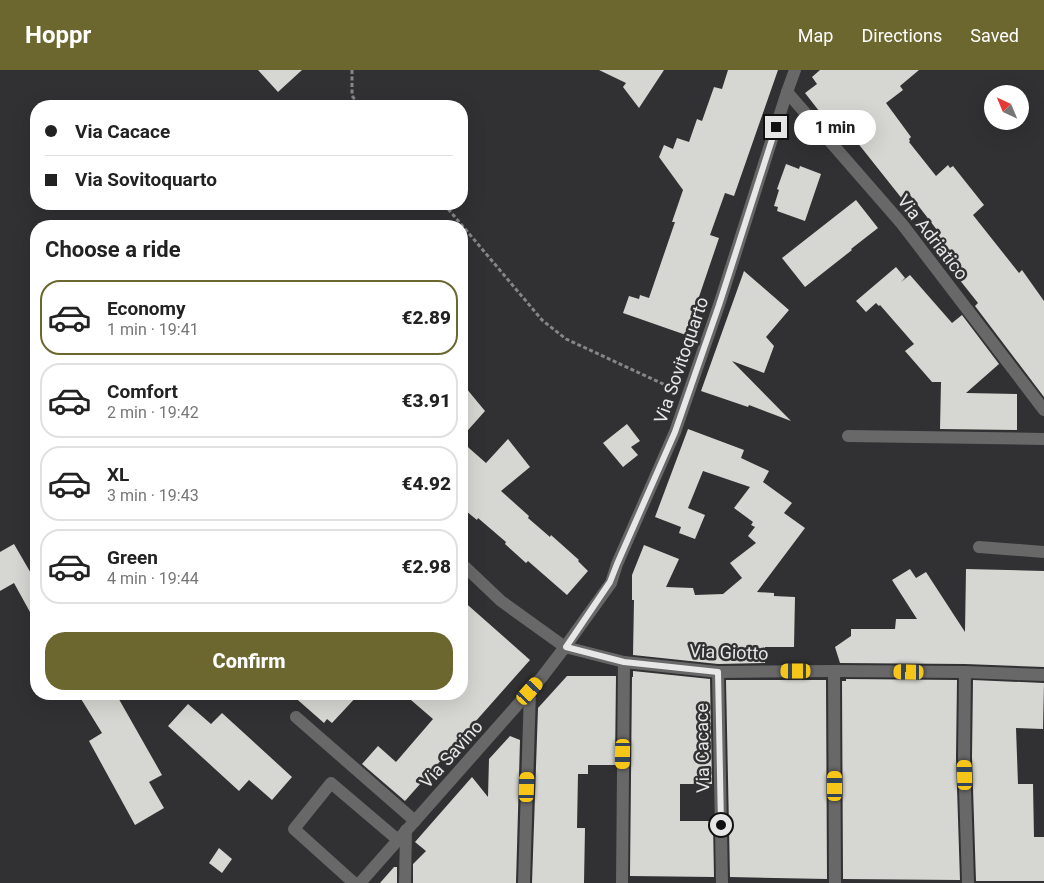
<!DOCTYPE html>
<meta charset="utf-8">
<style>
:root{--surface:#fff;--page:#f2f2f2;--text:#222;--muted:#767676;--line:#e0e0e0;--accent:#6b672e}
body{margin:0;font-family:Roboto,sans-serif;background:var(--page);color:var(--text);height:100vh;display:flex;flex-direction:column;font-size:19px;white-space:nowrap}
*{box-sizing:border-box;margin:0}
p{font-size:16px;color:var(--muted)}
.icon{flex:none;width:28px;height:28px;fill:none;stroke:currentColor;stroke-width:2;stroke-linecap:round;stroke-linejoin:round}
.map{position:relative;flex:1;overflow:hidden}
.details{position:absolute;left:30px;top:150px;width:438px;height:480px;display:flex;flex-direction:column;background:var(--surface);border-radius:20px;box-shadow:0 5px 20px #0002}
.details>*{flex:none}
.banner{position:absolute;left:30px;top:30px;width:438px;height:110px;border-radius:20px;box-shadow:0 5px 20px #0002;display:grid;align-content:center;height:110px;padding:0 15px;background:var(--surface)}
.needle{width:32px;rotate:316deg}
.fabs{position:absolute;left:984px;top:15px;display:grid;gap:10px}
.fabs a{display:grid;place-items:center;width:45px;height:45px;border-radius:50%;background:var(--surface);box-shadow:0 5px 20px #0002;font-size:25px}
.end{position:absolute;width:22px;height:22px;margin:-11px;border:6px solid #e7e7e8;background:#111;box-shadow:0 0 0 2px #111}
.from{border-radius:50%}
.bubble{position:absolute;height:35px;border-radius:18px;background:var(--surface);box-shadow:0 5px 20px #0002;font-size:16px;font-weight:800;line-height:35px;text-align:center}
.car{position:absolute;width:15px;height:30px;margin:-15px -8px;border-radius:6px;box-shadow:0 0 4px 1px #0007;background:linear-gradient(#f5c518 24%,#345 0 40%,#f5c518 0 76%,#345 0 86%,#f5c518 0)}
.banner b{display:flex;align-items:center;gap:18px;height:48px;font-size:19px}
.banner b+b{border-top:1px solid var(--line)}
.banner i{width:12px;height:12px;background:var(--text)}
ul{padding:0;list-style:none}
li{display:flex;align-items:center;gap:15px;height:75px;margin:0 10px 8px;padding:0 5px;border:2px solid var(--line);border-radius:20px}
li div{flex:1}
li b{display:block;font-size:19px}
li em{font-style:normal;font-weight:800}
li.current{border-color:var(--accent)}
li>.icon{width:45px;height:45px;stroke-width:1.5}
h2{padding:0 15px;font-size:22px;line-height:60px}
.button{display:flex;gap:10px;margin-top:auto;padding:10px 15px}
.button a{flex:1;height:58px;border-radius:20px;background:var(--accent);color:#fff;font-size:20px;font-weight:800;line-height:58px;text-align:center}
header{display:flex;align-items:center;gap:30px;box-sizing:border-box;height:70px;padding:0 25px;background:var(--accent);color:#fff}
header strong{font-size:24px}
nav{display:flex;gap:28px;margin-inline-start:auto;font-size:18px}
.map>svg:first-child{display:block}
</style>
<header>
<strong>Hoppr</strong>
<nav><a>Map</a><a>Directions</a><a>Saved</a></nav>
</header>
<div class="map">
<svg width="1044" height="813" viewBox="0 0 1044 813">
<rect width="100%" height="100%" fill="#313032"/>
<!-- building -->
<path fill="#d6d6d2" d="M258,0h44l-24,22z
M599,0h65l-25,38 -16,-21 3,-4z
M728,0h50l-44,126 -9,-3 -15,42 9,3 -33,97 -63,-22 6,-17 10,3 1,-4 9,3 26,-76h-3l11,-32 -24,-33 5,-12 9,4 4,-11 12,4 8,-23 5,2 12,-34 8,2z
M820,0h99l-19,16 3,4 -17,13 25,34 -2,2 1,2 -1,1 27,34 12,-11 2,3 3,-2 31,39 -11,10 46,58 3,-3 22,31v96l-69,-91 3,-3 -27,-34 -1,1 -22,-29 3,-2 -2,-3 8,-6 -27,-35 -7,5 -54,-68 -8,7 -36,-46 12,-9 -5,-7z
M786,94l13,5 1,-3 21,8 -16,47 -28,-10 1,-4 -4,-1 5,-16 -2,-1z
M856,130l22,28 -27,21 1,1 -47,37 -23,-29z
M896,197l9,11 -4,4 9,-7 42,48 10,-8 37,49 -33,29 51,1v36l-77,-1 1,-47h-9l-27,-31 9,-7 -34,-39 -1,1 -3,-3 -10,9 -10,-11z
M744,201l45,39 -23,27 8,9 -10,27 -32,-12 59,60 -42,-16 -1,2 -47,-16z
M461,312l24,29 -24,27z
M627,354l13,17 -9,6 7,8 -15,12 -20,-24z
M688,359l56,21 -3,8 28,13 -6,11 29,21 -8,10 21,15 -48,64 17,1v3l21,1 -1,50h-29v16l-47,1 -85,-9 1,-55h-2v-25l12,-30 35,14 -13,28 27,1 2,7 28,-1 19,-16 -12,-15 26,-20 -8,-7 7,-9 -4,-2 2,-3 -19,-14 16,-21 -47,-16 -15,37 17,7 -10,24 -16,-6 2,-6 -26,-10z
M508,369l22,28 -29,24 28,25 -1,2 22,19 1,-2 28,25 -1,1 10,10 -21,24 -39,-34 -2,2 -21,-19 1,-2 -28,-24 -1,2 -16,-13v-66l25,22z
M14,474l22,38v41l-22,-40 -14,8v-39z
M910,499l6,9 10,-6 39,60 1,-63 78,2v96l-79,-3 -125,-1 -5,-16 16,-11v-7h44l1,-10h21l-25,-39z
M461,529l69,61 -125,141 -43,-37 16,-18 18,16 37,-43 -29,-25h57z
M633,601l77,8 2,105h-32v37h33l1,56 -84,-1 2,-199h1z
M567,606h49l-1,89h-27v9h-10l-1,54h8l-1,55h-52l6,-175z
M846,609l111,1 -1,77 4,123 -117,-1 -1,-198h4z
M726,610h100l1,199 -97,-2z
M973,610l71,3 -1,46 -27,-1 2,56h15l1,53h10v44h-68l-4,-124z
M78,624h38l46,81 -13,7 15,26 -29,17 -46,-84 13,-8z
M291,624h68l-27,29 -5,-4 -3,4z
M188,634l23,20 11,-11 70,64 -20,23 -23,-20 -10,11 -71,-65z
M510,666l10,4 -4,143h-103v-19l13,-13 -11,-9 57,-65 16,20 1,-38z
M219,778l13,11 -10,14 -13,-10z
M394,797h3v16h-17z"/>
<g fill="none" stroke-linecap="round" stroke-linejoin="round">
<!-- path -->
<path stroke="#868687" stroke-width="3" stroke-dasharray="4 2.5" stroke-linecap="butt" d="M352,0v26l9,10
M444,134l98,116 24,19 108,50"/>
<!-- minor -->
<path stroke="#686869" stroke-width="12" d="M787,22l115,132 142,186
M848,366l196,3
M979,477l65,5
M461,493l40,38 64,46
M834,601l1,212
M718,602l4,211
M965,602l-1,85 4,126
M296,647l119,104
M354,813l-60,-54 37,-46 67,57
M405,813l1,-53
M524,813l6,-192
M622,813l2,-221"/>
<!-- tertiary -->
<path stroke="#686869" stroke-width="12" d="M565,577l59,15 94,10 116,-1 131,1 79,3
M360,813l182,-206 23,-30 46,-64 6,-19 58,-132 44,-127 68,-213 8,-22"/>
</g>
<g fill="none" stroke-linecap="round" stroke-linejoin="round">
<!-- route -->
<path stroke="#e7e7e8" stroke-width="6" d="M721,755l-3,-153 -94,-10 -58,-15 44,-65 7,-18 58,-132 44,-127 57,-178"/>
</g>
<g text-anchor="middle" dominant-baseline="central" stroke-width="5" stroke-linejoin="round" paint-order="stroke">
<!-- street labels -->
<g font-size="18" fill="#e7e7e8" stroke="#313032">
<text transform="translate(933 167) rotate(52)">Via Adriatico</text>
<text transform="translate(681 290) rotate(-71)">Via Sovitoquarto</text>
<text transform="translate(729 582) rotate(2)">Via Giotto</text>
<text transform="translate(702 678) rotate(-91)">Via Cacace</text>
<text transform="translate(451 684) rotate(-48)">Via Savino</text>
</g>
</g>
</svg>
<div class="fabs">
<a><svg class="needle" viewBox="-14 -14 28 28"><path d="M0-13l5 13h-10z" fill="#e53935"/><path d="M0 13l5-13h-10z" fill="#767676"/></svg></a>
</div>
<i class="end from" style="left:721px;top:755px"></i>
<i class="end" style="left:776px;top:57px"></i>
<div class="bubble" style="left:794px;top:40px;width:82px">1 min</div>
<i class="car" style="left:796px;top:601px;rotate:270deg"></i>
<i class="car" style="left:909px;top:602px;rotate:271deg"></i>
<i class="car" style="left:530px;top:621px;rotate:42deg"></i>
<i class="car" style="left:623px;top:684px;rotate:181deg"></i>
<i class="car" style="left:965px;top:705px;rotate:358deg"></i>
<i class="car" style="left:835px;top:716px;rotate:0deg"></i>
<i class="car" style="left:527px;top:717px;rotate:2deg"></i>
<div class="banner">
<b><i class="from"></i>Via Cacace</b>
<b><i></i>Via Sovitoquarto</b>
</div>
<section class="details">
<h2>Choose a ride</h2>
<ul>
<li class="current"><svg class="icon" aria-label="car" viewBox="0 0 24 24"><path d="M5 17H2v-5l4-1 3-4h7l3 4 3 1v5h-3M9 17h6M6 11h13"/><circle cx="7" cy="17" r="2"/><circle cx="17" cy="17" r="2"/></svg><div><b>Economy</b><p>1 min · 19:41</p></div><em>€2.89</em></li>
<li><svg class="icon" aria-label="car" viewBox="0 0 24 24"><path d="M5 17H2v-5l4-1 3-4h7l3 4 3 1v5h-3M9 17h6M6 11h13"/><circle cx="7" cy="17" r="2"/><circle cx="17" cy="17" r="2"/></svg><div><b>Comfort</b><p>2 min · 19:42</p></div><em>€3.91</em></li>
<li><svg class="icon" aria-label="car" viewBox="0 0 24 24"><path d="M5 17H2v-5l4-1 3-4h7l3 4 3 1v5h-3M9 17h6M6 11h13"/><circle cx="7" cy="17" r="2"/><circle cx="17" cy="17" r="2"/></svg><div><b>XL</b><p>3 min · 19:43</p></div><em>€4.92</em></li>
<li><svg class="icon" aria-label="car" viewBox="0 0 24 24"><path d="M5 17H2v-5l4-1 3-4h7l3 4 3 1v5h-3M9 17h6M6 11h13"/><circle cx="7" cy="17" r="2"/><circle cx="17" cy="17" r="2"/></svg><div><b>Green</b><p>4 min · 19:44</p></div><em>€2.98</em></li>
</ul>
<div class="button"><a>Confirm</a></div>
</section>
</div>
